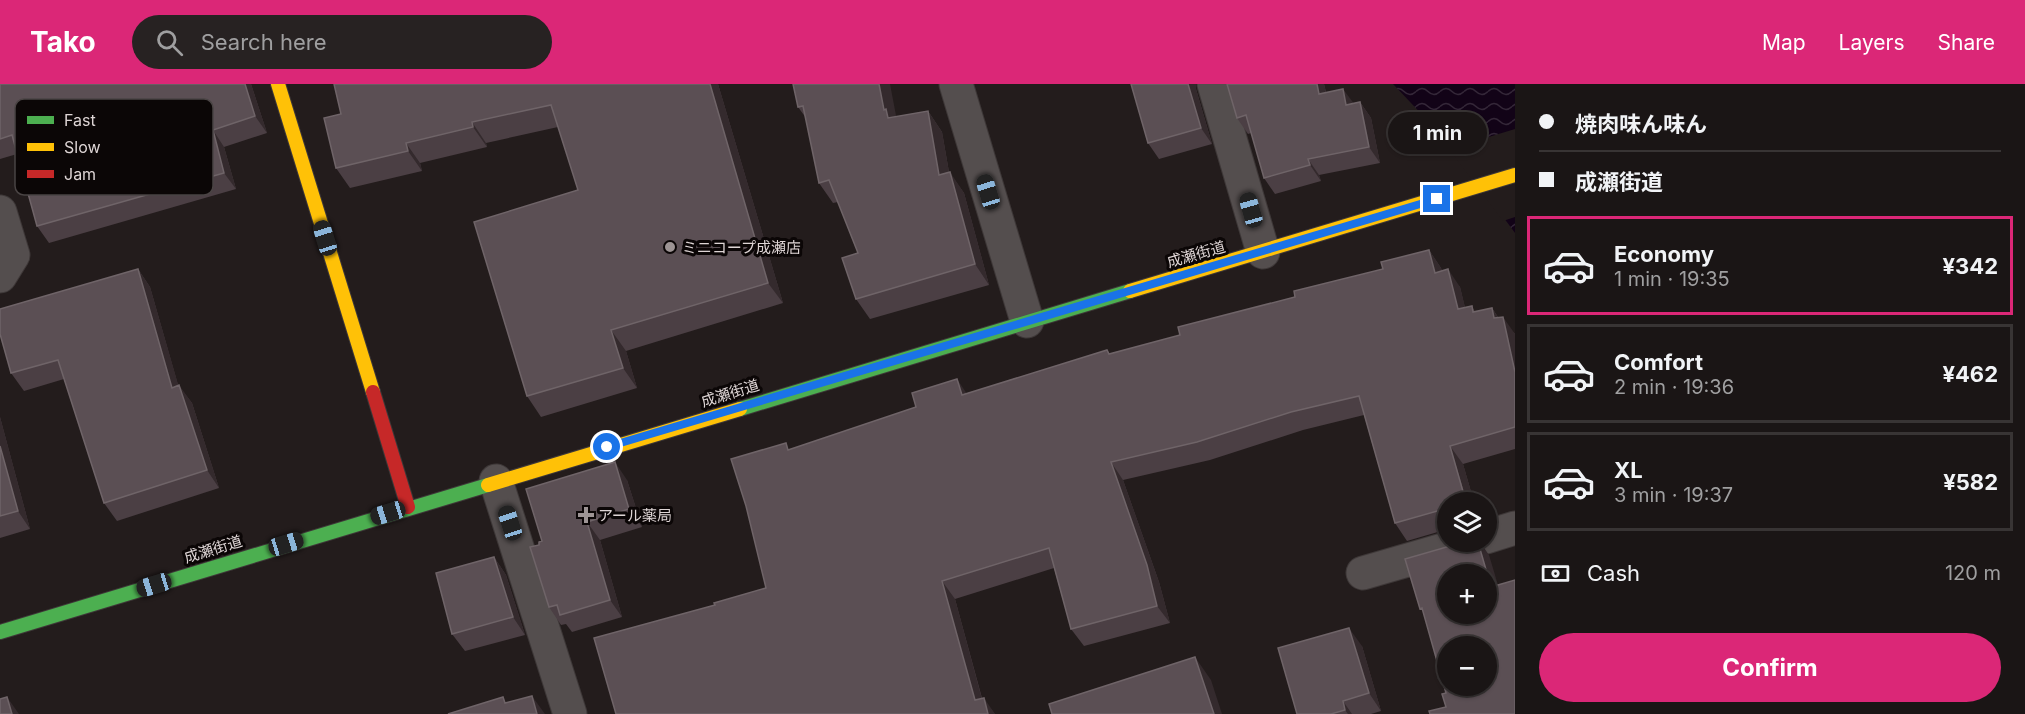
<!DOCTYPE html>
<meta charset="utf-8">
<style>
:root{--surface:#1a1515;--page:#272222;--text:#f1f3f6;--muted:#9f9fa0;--line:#383434;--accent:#db2777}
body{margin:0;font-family:Inter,"Noto Sans JP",sans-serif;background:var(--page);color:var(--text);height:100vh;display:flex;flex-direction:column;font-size:22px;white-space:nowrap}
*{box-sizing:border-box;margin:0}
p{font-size:20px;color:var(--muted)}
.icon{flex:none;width:33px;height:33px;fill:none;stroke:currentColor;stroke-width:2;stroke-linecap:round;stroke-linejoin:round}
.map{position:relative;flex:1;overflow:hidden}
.panel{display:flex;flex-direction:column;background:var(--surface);width:510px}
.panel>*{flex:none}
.banner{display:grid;align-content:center;height:132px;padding:0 24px;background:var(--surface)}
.controls{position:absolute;left:1437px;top:408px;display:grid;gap:12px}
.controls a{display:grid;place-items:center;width:60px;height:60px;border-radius:50%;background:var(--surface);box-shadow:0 2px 4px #0004,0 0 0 2px var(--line);font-size:30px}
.end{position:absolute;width:27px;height:27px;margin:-14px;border:8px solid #1a73e8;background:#fff;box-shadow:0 0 0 3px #fff}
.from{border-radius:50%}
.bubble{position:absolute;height:42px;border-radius:21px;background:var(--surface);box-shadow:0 2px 4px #0004,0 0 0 2px var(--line);font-size:20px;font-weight:700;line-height:42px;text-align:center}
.car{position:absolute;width:18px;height:36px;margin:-18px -9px;border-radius:8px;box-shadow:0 0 4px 2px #0007;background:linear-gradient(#222 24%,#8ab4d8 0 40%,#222 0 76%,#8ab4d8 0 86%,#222 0)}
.banner b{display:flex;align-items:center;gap:21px;height:57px;font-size:22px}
.banner b+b{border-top:2px solid var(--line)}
.banner i{width:15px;height:15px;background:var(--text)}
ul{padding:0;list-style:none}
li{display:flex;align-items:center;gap:18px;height:99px;margin:0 12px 9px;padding:0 12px;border:3px solid var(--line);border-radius:0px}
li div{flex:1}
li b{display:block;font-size:22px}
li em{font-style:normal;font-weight:700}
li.on{border-color:var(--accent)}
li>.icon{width:54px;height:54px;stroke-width:1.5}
.pay{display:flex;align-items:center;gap:15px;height:66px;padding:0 24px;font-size:22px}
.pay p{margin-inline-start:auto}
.button{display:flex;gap:12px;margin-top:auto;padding:12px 24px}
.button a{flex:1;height:69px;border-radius:36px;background:var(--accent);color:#fff;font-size:24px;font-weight:700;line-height:69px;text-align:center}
header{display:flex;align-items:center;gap:36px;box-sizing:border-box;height:84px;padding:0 30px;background:var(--accent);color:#fff}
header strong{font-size:28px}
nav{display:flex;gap:33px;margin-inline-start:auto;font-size:21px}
.search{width:420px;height:54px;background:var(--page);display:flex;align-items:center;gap:15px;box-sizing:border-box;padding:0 21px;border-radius:33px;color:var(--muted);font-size:22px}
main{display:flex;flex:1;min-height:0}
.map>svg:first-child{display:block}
</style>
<header>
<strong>Tako</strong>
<div class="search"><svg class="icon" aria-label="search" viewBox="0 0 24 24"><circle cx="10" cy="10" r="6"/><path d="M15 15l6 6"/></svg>Search here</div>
<nav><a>Map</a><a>Layers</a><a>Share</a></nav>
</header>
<main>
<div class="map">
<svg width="1515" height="630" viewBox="0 0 1515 630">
<defs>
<pattern id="water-waves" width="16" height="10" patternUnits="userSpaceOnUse" patternTransform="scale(1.5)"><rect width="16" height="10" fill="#120317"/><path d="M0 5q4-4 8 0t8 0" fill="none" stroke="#342738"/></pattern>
</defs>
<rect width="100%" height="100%" fill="#231c1c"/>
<!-- water -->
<path fill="url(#water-waves)" d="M1393,0h122v149l-68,-92z"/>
<!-- pier -->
<path fill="#231c1c" d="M1515,45v88l-12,4 -54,-72z"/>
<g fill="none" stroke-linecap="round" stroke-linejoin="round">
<defs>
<path id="street" d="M956,0l71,237
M1214,0l49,168
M0,128l13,43 -13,21
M496,397l74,233
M1486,453l29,-9
M1363,489l107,-31"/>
<path id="fast" d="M740,325l390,-118
M0,548l488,-147"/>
<path id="slow" d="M278,0l95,308
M1130,207l385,-116
M488,401l252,-76"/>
<path id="jam" d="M373,308l35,115"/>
</defs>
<!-- street casing -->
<use href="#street" stroke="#3e3838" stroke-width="35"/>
<!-- fast casing -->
<use href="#fast" stroke="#3e3838" stroke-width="16"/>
<!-- slow casing -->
<use href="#slow" stroke="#3e3838" stroke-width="16"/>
<!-- jam casing -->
<use href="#jam" stroke="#3e3838" stroke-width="16"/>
<!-- street -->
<use href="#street" stroke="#544e4e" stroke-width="33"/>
<!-- fast -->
<use href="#fast" stroke="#4caf50" stroke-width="14"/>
<!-- slow -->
<use href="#slow" stroke="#ffc107" stroke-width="14"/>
<!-- jam -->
<use href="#jam" stroke="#c62828" stroke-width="14"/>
</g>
<!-- wall -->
<path fill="#4b3f44" d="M0,0h251l16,49 -43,14 12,42 -187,54 -12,-17 -20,-72 -17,5z
M718,0l65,219 -157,48 11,37 -96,29 -14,-21 51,-206 -20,-63 -72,16 1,4 -67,16 2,8 -72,17 -14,-20 5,-54z
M793,0l103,33 32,-6 14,21 7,40 15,21 25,92 -119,34 -14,-20 2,-46 -20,-51 -5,1 -14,-20 -13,-65 -8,-11z
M1131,0h65v5l16,55 -53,15 -11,-16z
M1227,0h97l2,8 28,12 6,-2 11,16 9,45 -61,12 2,6 -46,13 -11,-16 -13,-45 -3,1 -11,-16z
M1429,166l12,18 1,3 18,16 5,21 7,-2 3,6 17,-4 6,9 17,17v115l-52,15 11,38h-26v27l-41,12 -12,-18 -31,-108 -61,15 -93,30 -87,20 36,102 11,41 -86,23 -13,-17 -17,-61 -99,31 27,99 13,16 -280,-109 51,-17 24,-139 317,-99 3,4 70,-19 115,-38 88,-28z
M138,185l12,18 28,98 14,18 27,85 -102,33 -13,-18 -40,-124 -40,12 -13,-18z
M0,333l30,112 -30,9z
M627,396l15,47 -42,13 22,77 -50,15 -6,-8 -5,1 -12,-18 -10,-62 3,-4z
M494,473l12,18 19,60 -60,16 -13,-17z
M1362,562l19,65 -10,3h-74z"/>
<!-- shaded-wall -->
<path fill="#342a2d" d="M245,0h6l16,49 -12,-17z
M710,0h8l65,219 -15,-20z
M879,0h11l8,42 -10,-8 -4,-8z
M1188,0h8v5l16,55 -11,-16z
M1317,0h7l6,26 -11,-16z
M1343,5l12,16h-9z
M1360,18l11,16 9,45 -11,-16z
M928,27l14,21 11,63 -14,-20z
M472,38l14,21 1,4 -14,-20z
M213,46l11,17 12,42 -12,-16z
M406,59l14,20 2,8 -14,-20z
M1308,75l11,16 2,6 -11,-16z
M950,88l14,21 25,92 -14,-21z
M1429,166l12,18 6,22 -12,-17z
M138,185l12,18 34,118 -12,-17z
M1448,185l12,18 10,40 -12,-18z
M1492,224l12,18 -10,-8z
M1503,233l12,17v38z
M611,246l15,21 11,37 -14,-20z
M957,295l12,18 -7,-2z
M179,301l13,18 27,85 -12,-18z
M0,333l30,112 -12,-18 -18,-65z
M1450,362l13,18 11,38h-7z
M615,378l12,18 15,47 -13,-18z
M1111,378l12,18 36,102 11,41 -13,-17z
M587,438l13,18 22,77 -12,-17z
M1478,458h2l9,13 15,50 -13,-18z
M494,473l12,18 19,60 -12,-18z
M942,497l13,18 31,115 -11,-14z
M1349,544l13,18 19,65 -12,-18z
M1195,573l16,23 11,34h-8z
M532,612l13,18h-8z
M7,613l12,17h-7z
M984,614l11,16h-7z
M1343,617l9,13h-4l-3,-4z"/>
<!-- building -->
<path fill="#5b4f54" stroke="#6f6468" stroke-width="1.5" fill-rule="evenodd" d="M0,0h245l10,32 -42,14 11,43 -187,53 -25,-91 -12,4z
M334,0h376l58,199 -157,47 12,38 -96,28 -53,-174 104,-32 -27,-85 -79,17 1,5 -67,16 2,8 -72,17 -12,-50 17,-4z
M793,0h86l5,26 2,-1 2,9 40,-7 11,64 11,-3 25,92 -119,35 -14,-41 16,-5 -29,-73 -10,3 -16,-77 -5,1z
M1131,0h57l13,44 -53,15z
M1227,0h90l2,10 24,-5 3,16 14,-3 9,45 -61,12 2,6 -46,13 -18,-63 -9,3z
M1429,166l6,23 13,-4 10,40 14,-3 1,6 19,-4 2,10 9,-1 12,55v55l-65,19 16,56h-18v6l-53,15 -36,-127 -68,16 -94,30 -86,20 36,103 10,41 -86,23 -22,-81 -107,33 33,119 9,-2 4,16h-372l-22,-76 121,-33 -1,-2 52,-15 -20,-82 -15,-47 55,-16 2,7 128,-43 -4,-14 45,-14 5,16 145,-45 2,4 71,-19 -2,-8 117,-30 -1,-6 89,-22 -2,-7z
M138,185l34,119 7,-3 28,85 -103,33 -46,-143 -47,13 -11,-39v-25z
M0,362l18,65 -18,5z
M615,378l14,47 -42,13 23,78 -50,15 -3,-10 -8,2 -19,-60 9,-2v-3l3,-1 -16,-52z
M1464,458h14l13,45 24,-7v134h-85l-1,-3 17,-4 -4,-13 4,-1 -24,-85 -2,1 -15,-50zM1448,490h38v40h-38zM1448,562h38v40h-38z
M494,473l19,60 -61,17 -16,-61z
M1349,544l20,65 -26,8 2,9 -14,4h-34l-19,-66z
M1195,573l19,57h-162l-3,-10z
M532,612l5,18h-89l55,-17 2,6z
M7,613l5,17h-12v-15z"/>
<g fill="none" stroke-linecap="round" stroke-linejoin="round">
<!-- route -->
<path stroke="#1a73e8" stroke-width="8" d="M607,363l830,-248"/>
</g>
<!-- markers -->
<g fill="#9d9494" stroke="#0b0606" stroke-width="2">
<circle cx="670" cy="163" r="6"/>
<path d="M583 422h6v6h6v6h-6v6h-6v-6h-6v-6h6z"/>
</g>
<g text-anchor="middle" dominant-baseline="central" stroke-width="6" stroke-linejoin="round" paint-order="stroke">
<!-- poi labels -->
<g font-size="15" fill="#ded5d5" stroke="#0b0606" text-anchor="start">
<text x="682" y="163">ミニコープ成瀬店</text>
<text x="598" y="431">アール薬局</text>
</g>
<!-- street labels -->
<g font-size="15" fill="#ded5d5" stroke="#0b0606">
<text transform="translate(1196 170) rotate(-16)">成瀬街道</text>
<text transform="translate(730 309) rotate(-17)">成瀬街道</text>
<text transform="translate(213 465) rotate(-17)">成瀬街道</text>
</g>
</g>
<!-- legend -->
<rect x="15" y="15" width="198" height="96" rx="9" fill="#0b0606" stroke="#4a4444" stroke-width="1.5"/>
<rect x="27" y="32" width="27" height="8" fill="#4caf50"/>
<rect x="27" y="59" width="27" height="8" fill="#ffc107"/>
<rect x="27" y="86" width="27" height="8" fill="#c62828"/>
<g font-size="16" fill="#ded5d5">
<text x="64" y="42">Fast</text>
<text x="64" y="69">Slow</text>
<text x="64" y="96">Jam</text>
</g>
</svg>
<div class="controls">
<a><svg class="icon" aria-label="layers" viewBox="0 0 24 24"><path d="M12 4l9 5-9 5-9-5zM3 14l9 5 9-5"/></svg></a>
<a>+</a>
<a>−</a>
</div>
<i class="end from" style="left:607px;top:363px"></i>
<i class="end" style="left:1437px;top:115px"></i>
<div class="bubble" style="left:1388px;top:28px;width:99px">1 min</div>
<i class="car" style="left:988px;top:108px;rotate:343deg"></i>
<i class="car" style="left:1251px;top:126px;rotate:344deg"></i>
<i class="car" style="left:325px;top:154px;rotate:343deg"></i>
<i class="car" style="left:388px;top:429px;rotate:253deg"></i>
<i class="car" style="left:510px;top:439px;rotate:342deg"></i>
<i class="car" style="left:286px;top:460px;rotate:73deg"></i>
<i class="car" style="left:154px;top:501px;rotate:253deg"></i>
</div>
<section class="panel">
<div class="banner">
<b><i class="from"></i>焼肉味ん味ん</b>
<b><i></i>成瀬街道</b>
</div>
<ul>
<li class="on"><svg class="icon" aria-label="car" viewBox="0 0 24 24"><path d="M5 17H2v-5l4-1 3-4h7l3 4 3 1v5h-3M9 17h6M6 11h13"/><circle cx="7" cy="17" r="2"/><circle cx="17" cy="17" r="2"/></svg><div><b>Economy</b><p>1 min · 19:35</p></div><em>¥342</em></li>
<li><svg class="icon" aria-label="car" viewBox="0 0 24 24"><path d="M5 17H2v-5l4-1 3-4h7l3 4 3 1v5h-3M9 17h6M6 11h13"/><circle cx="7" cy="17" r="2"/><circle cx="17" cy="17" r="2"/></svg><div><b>Comfort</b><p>2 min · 19:36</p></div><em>¥462</em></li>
<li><svg class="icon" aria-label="car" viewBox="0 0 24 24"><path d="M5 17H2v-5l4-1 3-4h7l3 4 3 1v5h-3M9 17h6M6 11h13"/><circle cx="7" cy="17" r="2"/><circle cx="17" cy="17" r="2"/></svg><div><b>XL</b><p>3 min · 19:37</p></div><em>¥582</em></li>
</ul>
<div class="pay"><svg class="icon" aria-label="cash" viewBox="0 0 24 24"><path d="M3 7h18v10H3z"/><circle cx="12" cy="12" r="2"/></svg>Cash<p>120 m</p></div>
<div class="button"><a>Confirm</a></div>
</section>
</main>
